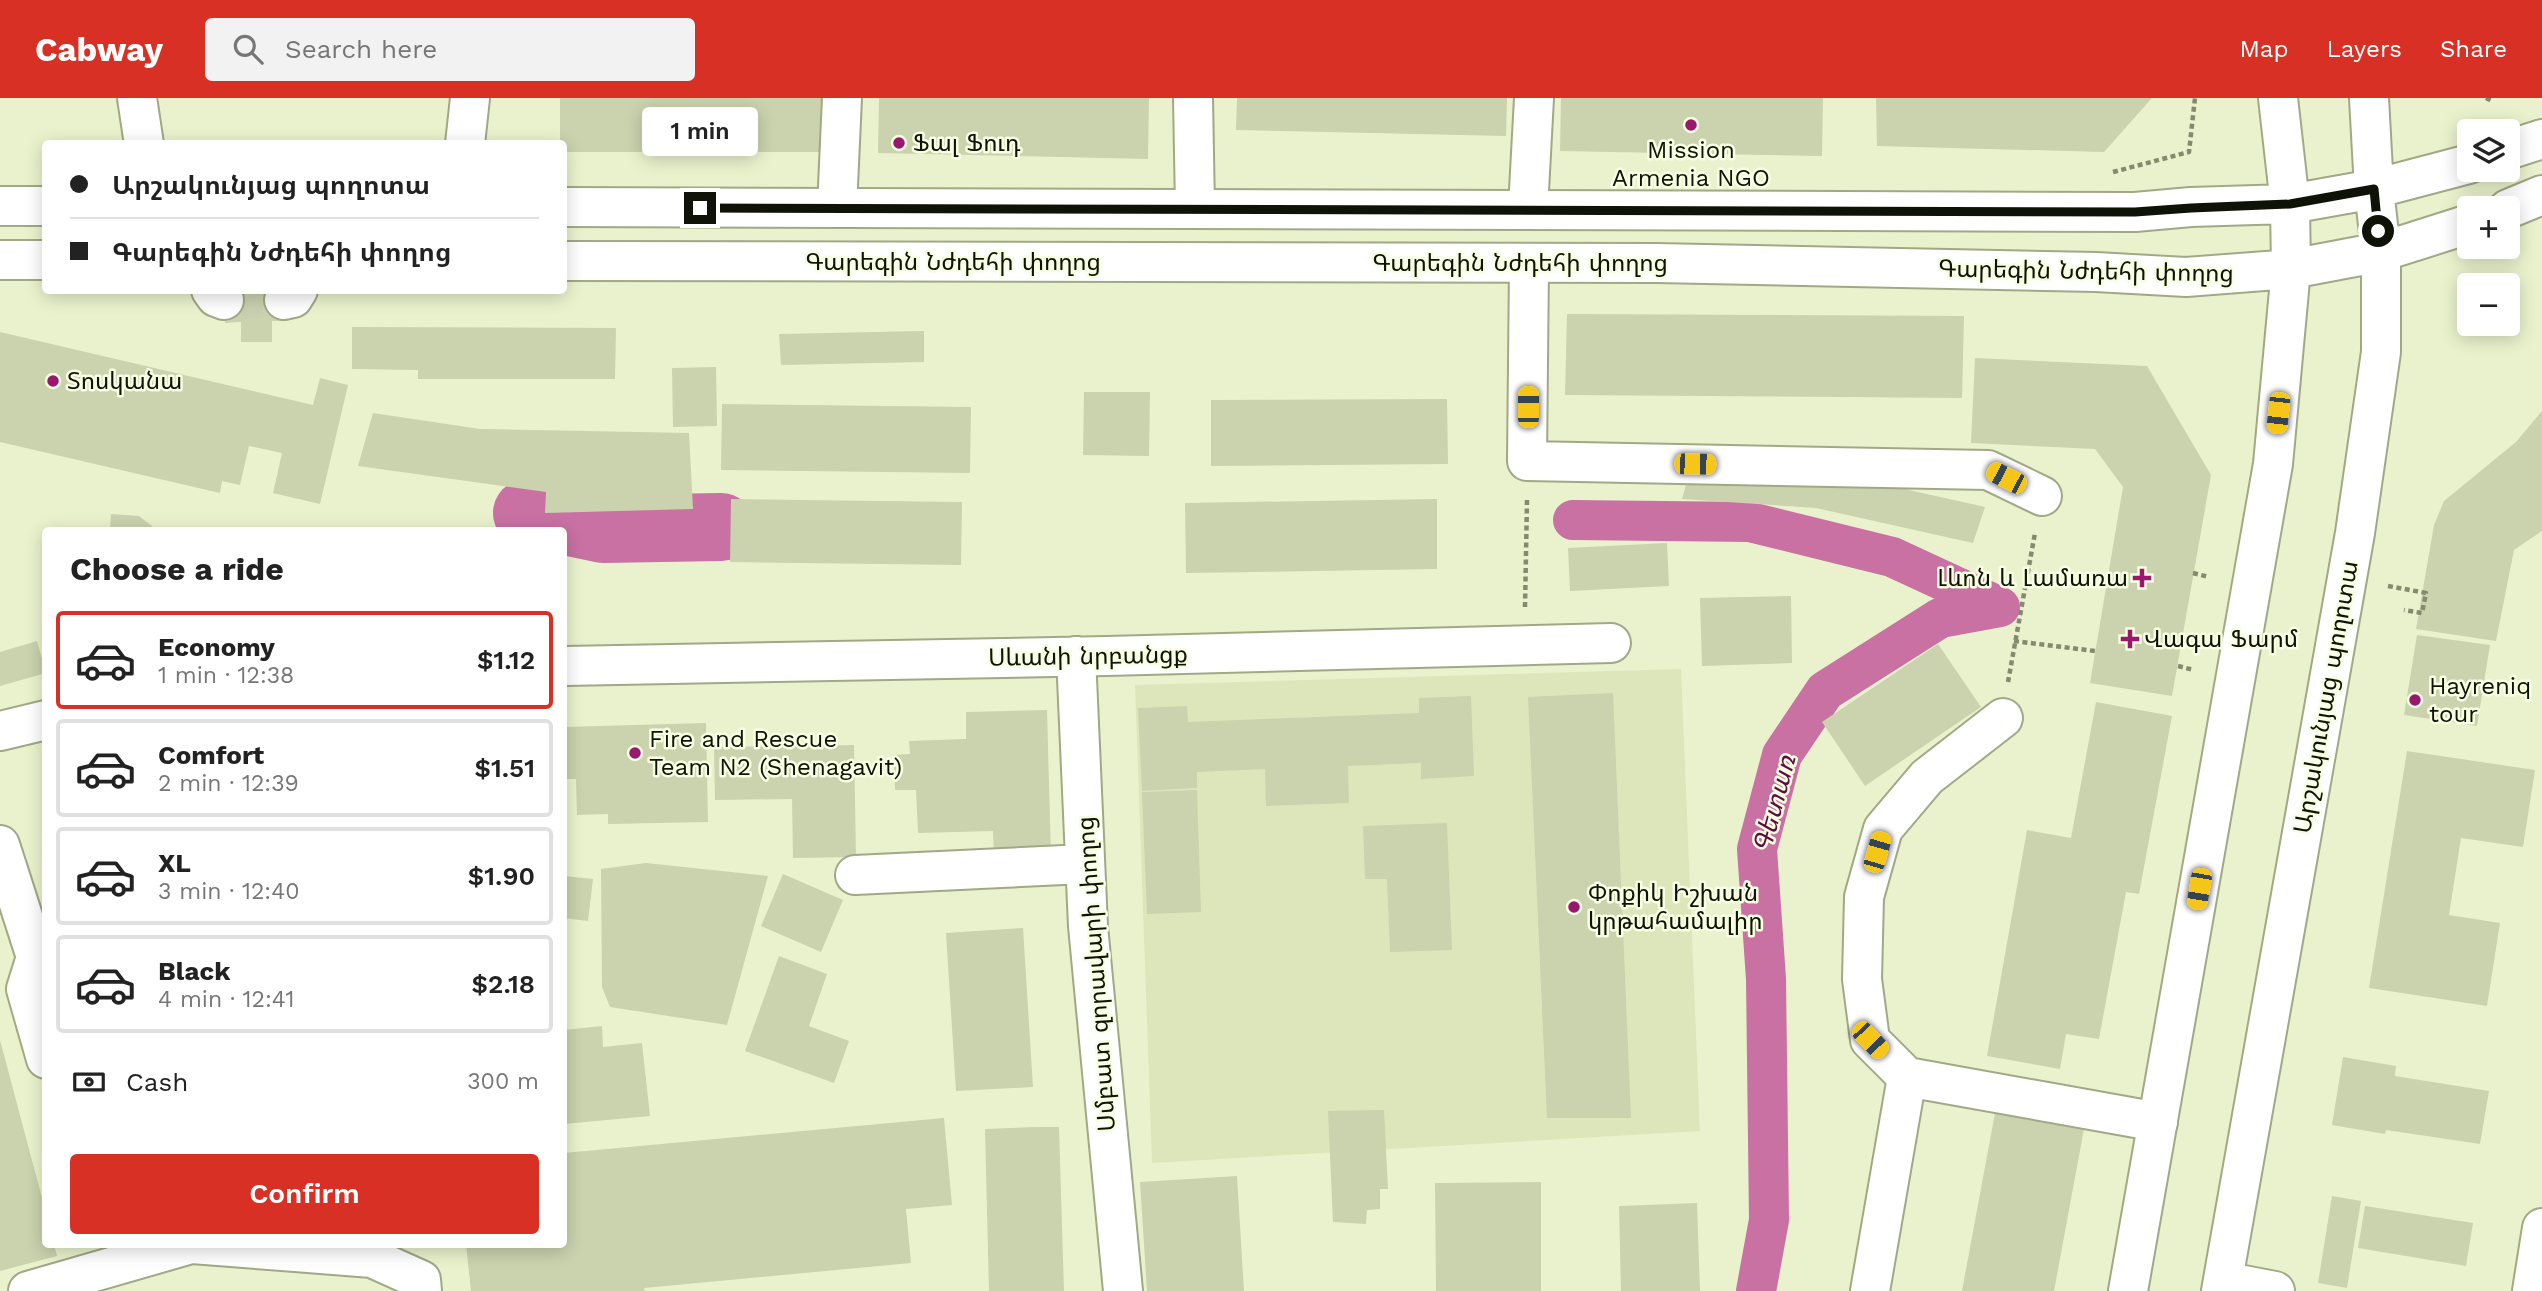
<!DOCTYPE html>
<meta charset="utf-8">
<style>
:root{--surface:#fff;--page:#f2f2f2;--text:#222;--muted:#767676;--line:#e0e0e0;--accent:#d93025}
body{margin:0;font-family:"Work Sans","Noto Sans Armenian",sans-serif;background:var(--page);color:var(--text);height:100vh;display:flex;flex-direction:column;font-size:26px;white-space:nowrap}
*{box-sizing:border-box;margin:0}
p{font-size:23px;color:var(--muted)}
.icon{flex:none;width:38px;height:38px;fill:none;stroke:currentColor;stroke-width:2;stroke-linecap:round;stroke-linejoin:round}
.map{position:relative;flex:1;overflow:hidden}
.panel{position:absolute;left:42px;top:429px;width:525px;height:721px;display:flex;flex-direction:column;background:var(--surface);border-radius:7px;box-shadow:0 4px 18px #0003}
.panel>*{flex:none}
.guide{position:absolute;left:42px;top:42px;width:525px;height:154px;border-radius:7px;box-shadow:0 4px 18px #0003;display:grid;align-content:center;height:154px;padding:0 28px;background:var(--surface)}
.buttons{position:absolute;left:2457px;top:21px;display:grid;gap:14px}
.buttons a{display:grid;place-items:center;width:63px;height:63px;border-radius:7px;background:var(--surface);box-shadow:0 4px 18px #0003;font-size:35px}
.end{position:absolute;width:32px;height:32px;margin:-16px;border:9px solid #0f1206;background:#fff;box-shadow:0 0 0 4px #fff}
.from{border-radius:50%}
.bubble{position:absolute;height:49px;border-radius:7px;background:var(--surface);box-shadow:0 4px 18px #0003;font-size:23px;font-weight:600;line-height:49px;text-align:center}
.car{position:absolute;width:21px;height:42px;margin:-21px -10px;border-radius:9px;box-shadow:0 0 5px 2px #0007;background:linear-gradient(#f5c518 24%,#345 0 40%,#f5c518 0 76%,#345 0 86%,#f5c518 0)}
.guide b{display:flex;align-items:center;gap:24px;height:66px;font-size:26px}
.guide b+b{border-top:2px solid var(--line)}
.guide i{width:18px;height:18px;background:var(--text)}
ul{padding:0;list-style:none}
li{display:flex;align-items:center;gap:21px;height:98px;margin:0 14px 10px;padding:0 14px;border:4px solid var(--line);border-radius:7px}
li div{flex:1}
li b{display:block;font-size:26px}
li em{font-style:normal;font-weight:600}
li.on{border-color:var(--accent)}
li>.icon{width:63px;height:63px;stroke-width:1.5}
h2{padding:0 28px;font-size:32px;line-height:84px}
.pay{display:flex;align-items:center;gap:18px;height:77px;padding:0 28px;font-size:26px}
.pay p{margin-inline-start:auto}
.action{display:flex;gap:14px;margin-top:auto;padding:14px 28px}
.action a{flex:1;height:80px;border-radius:7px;background:var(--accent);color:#fff;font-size:28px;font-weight:600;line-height:80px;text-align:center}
header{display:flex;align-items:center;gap:42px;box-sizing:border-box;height:98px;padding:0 35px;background:var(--accent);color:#fff}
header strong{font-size:33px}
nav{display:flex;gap:38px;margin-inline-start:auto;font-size:24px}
.search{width:490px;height:63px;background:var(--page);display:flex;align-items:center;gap:18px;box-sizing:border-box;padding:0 24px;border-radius:7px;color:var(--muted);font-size:26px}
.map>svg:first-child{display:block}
</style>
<header>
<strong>Cabway</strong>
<div class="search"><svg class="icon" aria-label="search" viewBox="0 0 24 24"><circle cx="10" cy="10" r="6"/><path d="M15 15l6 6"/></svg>Search here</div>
<nav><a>Map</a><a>Layers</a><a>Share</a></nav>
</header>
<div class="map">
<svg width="2542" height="1193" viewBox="0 0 2542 1193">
<rect width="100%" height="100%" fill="#eaf2cd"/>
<!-- built -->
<path fill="#dde6ba" d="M1681,571l19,462 -548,32 -17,-478z"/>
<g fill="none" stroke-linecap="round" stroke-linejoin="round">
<!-- canal -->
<path stroke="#c971a3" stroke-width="40" d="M1573,422l177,2 142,35 108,50
M1756,1193l13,-71 -3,-241 -9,-130 25,-94 43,-64 115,-73 60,-11"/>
<!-- river -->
<path stroke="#c971a3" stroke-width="68" d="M527,415l76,16 118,-2"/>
</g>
<!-- building -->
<path fill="#cad2ae" d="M560,0h270v54h-266v-8h-4z
M879,0h270l-1,61 -270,-6z
M1237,0h270l-1,38 -270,-6z
M1561,0h262l-1,58 -262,-5z
M1876,0h276l-48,54 -227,-6z
M224,192h60v31h-12v21h-31v-20l-16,1z
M1567,216l397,2 -2,82 -397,-3z
M352,229l264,1 -1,51h-197v-9l-66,-1z
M924,233v31l-143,3 -2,-31z
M0,234l313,73 7,-27 28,7 -28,119 -47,-11 9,-40 -33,-7 -9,39 -18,-4 -2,12 -220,-51z
M1975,260l172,8 64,109 -39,221 -82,-13 33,-196 -28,-38 -124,-6z
M716,269l1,59 -44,1 -1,-59z
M1084,294h66l-1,64 -66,-1z
M1447,301l1,65 -237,2v-66z
M722,306l249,3 -1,66 -249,-3z
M2542,313v120l-28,19 -18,91 -80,-12 18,-104 10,-24 72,-59z
M373,315l107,16 209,4 4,76 -148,4 1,-21 -188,-26z
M1691,369l133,4 161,36 -12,36 -157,-35 -134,-9z
M731,401l231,3 -1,63 -231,-3z
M1437,401v70l-251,4 -1,-70z
M111,416l28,2 13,10 -1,4h-41z
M1667,445l2,43 -99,5 -2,-43z
M1791,498l1,67 -90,3 -2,-68z
M2417,537l73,10 -13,81 -73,-11z
M37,543l9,32 -46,13v-34z
M1938,546l43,63 -116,79 -43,-64z
M1613,595l18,425h-84l-19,-421z
M1471,598l3,80 -53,3v-16l-73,3 1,37 -83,3 -1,-37 -68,3v16l-55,3 -4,-83 49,-2 1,16 231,-9v-15z
M2096,604l76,14 -33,178 -13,-2 -27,147 -33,-5 -6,35 -73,-13 40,-226 44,8z
M1047,612l4,147 -57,2 -1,-28 -75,2 -2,-43h-21l-1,-35 16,-1 -1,-13 57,-2v-27z
M706,625l2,99 -100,2v-10l-31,1 -1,-36h-12v-52z
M854,647l2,112 -63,1 -1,-59 -77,1 -1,-53z
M2407,653l128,19 -12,77 -62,-9 -12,77 51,8 -13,83 -118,-18z
M1197,692l4,122 -54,2 -5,-122z
M1447,725l5,127 -62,2 -3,-73h-22l-2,-53z
M646,765l122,13 -41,149 -117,-18 -8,-20 -1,-118z
M783,776l60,26 -22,52 -60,-26z
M564,778l29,3 -5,42 -24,-3z
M1023,830l10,159 -77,4 -10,-158z
M779,858l48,18 -18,52 40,15 -15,42 -89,-32z
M602,928l1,21 39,-4 8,73 -86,8v-94z
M0,942l46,173v31h8l3,12 -57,15z
M2343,959l53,9 -1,10 94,15 -9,53 -94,-14 -1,4 -53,-9z
M1384,1012l4,79h-8v20l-13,1 -1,14 -33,-2 -5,-111z
M1995,1015l89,16 -30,162h-92z
M944,1020l8,87 -46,4 5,54 -267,25 1,3h-174l-5,-47h98v-91z
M1036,1029h23l5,164h-75l-4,-162z
M1237,1078l7,115h-97l-7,-109z
M1541,1084v109h-105l-1,-108z
M2332,1098l29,5 -14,87 -29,-5z
M1697,1105l3,88h-79l-2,-85z
M2365,1108l108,17 -7,43 -108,-18z"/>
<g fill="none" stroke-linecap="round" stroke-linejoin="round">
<!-- minor-tunnel -->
<path stroke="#c9d0af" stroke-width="38" stroke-dasharray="38 19" stroke-linecap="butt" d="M224,202h60"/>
<defs>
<path id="minor" d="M137,0l7,46
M1193,0l2,110
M465,46l5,-46
M837,110l5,-110
M1528,111l6,-111
M1529,166l-2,197 461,9 54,26
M211,192l5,7 8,3
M284,202l9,-2 5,-8
M1076,558l12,270 35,365
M564,568l543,-10 504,-13
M2003,620l-76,59 -44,52 -19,68 -2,82 8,61 37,37 251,45
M0,633l46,-11
M0,747l36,112 -10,32 20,70
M855,777l230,-11
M192,1146l180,14 49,22 1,11
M2223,1183l52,10
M28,1193l163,-47
M1870,1193l37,-214
M2532,1193l10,-63"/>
<path id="major" d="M2508,52l34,-11
M0,108h46
M564,109l1571,5 56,-5 99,-3 84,-15 95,-25
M2508,111l34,-14
M0,162h46
M564,163l1092,2 440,9 90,5 105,-8 90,-17 88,-28
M2128,1193l145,-827 18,-195 -1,-65 -12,-106
M2221,1193l134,-758 26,-181v-100l-7,-63 -5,-91"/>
</defs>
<!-- minor casing -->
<use href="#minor" stroke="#a1a886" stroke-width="42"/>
<!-- major casing -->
<use href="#major" stroke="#a1a886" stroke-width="42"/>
<!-- path -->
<path stroke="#848a70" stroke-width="4.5" stroke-dasharray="5 3.5" stroke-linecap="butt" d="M2486,0l6,3
M2113,74l76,-20 6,-54
M2193,475l16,4
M2388,488l38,7 -4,20 -18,-3
M1525,509l2,-107
M2014,543l81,10
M2178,568l16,4
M2008,584l27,-149"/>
<!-- minor -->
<use href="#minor" stroke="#fff" stroke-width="38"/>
<!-- major -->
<use href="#major" stroke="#fff" stroke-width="38"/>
</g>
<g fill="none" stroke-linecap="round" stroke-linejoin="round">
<!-- route -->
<path stroke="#0f1206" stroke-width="9" d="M700,110l1435,4 56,-4 99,-4 84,-15 4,42"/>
</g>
<!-- markers -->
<g fill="#99186e" stroke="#f8fee1" stroke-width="2.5">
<circle cx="1691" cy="27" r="7"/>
<circle cx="899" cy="45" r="7"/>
<circle cx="53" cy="283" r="7"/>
<path d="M2138.5 469.5h7v7h7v7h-7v7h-7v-7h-7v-7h7z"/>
<path d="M2126.5 530.5h7v7h7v7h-7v7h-7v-7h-7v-7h7z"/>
<circle cx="2415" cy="602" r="7"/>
<circle cx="635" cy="655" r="7"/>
<circle cx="1574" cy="809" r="7"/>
</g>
<g text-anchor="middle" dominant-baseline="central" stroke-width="5" stroke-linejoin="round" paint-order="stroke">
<!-- poi labels -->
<g font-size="24" fill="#0f1206" stroke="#f8fee1" text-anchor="start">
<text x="913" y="45">Ֆալ Ֆուդ</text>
<text x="1691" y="52" text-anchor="middle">Mission<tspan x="1691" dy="28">Armenia NGO</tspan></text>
<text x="67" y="283">Տոսկանա</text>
<text x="2128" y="480" text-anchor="end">Լևոն և Լամառա</text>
<text x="2144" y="541">Վագա Ֆարմ</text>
<text x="2429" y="588">Hayreniq<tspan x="2429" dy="28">tour</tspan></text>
<text x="649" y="641">Fire and Rescue<tspan x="649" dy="28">Team N2 (Shenagavit)</tspan></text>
<text x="1588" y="795">Փոքիկ Իշխան<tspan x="1588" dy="28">կրթահամալիր</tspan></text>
</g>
<!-- street labels -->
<g font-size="24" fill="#0f1206" stroke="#f8fee1">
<text x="953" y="164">Գարեգին Նժդեհի փողոց</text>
<text x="1520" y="165">Գարեգին Նժդեհի փողոց</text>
<text transform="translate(2086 173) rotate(1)">Գարեգին Նժդեհի փողոց</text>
<text transform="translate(1088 558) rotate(-1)">Սևանի նրբանցք</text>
<text transform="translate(2326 599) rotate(-80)">Արշակունյաց պողոտա</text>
<text transform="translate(1096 876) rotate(-94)">Սմբատ զորավարի փողոց</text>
</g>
<!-- water labels -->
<g font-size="26" font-style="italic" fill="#5d0c42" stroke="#f8fee1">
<text transform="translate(1774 706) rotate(-75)">Գետառ</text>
</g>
</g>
</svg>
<div class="buttons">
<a><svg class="icon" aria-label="layers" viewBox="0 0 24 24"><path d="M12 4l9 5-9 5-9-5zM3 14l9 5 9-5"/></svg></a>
<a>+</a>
<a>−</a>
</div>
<i class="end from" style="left:2378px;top:133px"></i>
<i class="end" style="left:700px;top:110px"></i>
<div class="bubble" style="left:642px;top:9px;width:116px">1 min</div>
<i class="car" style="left:1528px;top:309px;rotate:0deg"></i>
<i class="car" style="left:2278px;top:315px;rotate:186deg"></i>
<i class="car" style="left:1695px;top:366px;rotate:91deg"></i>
<i class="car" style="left:2006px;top:380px;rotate:297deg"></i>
<i class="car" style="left:1877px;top:754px;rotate:16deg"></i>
<i class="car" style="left:2199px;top:791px;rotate:190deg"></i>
<i class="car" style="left:1870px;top:942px;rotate:136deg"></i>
<div class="guide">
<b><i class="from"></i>Արշակունյաց պողոտա</b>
<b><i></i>Գարեգին Նժդեհի փողոց</b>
</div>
<section class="panel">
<h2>Choose a ride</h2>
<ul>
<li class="on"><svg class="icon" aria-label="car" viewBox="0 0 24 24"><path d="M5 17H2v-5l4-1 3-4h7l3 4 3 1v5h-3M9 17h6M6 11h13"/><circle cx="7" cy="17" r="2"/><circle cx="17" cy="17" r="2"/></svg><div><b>Economy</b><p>1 min · 12:38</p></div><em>$1.12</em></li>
<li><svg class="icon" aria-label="car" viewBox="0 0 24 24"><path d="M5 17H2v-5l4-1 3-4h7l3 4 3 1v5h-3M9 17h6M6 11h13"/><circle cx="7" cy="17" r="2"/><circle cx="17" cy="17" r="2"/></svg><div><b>Comfort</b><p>2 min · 12:39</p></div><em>$1.51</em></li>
<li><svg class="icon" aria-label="car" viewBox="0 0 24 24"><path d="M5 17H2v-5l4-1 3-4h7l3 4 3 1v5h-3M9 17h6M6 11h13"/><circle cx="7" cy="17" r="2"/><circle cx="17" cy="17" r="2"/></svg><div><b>XL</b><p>3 min · 12:40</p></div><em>$1.90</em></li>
<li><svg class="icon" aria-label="car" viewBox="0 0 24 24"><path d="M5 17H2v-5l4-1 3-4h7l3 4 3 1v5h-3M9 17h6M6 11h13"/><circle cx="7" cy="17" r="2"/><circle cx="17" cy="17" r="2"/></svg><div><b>Black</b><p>4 min · 12:41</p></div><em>$2.18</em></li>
</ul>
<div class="pay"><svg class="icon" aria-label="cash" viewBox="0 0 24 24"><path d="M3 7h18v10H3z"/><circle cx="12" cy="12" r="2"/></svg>Cash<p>300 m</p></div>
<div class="action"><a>Confirm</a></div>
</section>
</div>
